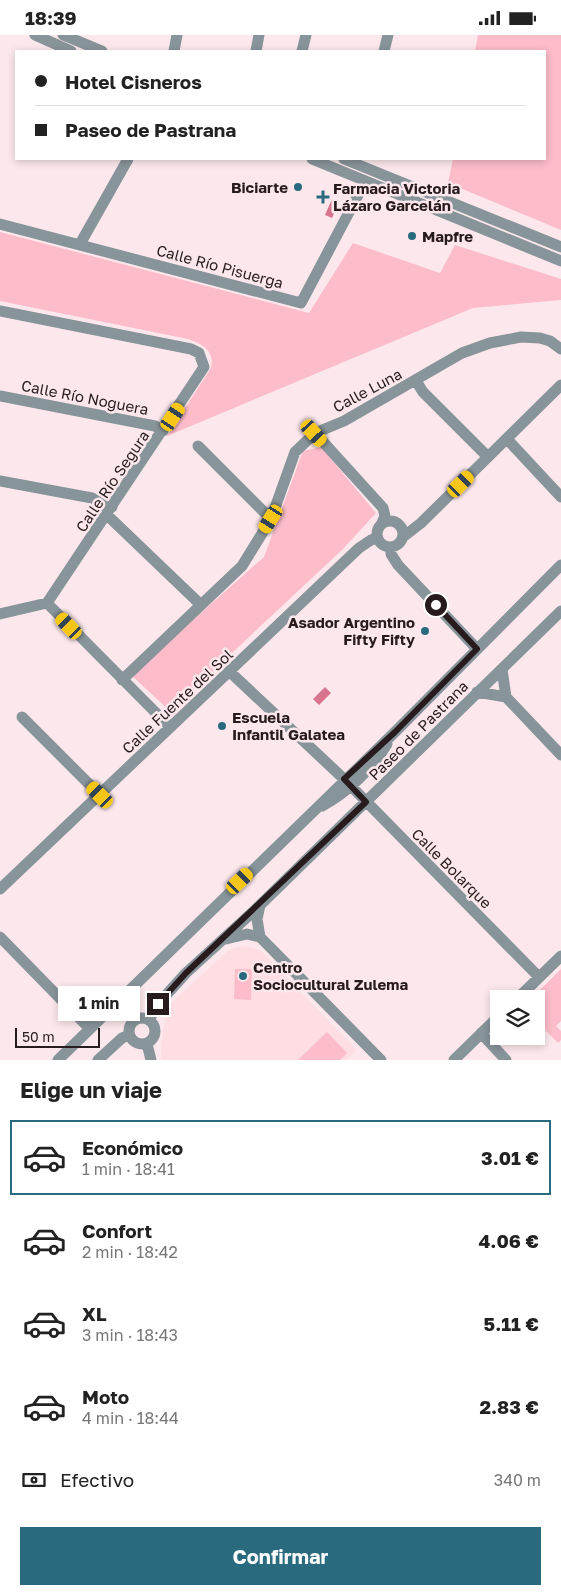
<!DOCTYPE html>
<html lang="es">
<meta charset="utf-8">
<style>
:root{--surface:#fff;--page:#f6f6f6;--text:#222;--muted:#767676;--line:#e0e0e0;--accent:#296a7e}
body{margin:0;font-family:"Golos Text",sans-serif;background:var(--page);color:var(--text);height:100vh;display:flex;flex-direction:column;font-size:19px;white-space:nowrap}
*{box-sizing:border-box;margin:0}
p{font-size:16px;color:var(--muted)}
.icon{flex:none;width:28px;height:28px;fill:none;stroke:currentColor;stroke-width:2;stroke-linecap:round;stroke-linejoin:round}
.map{position:relative;height:1025px;overflow:hidden}
.drawer{display:flex;flex-direction:column;background:var(--surface);flex:1}
.drawer>*{flex:none}
.guide{position:absolute;left:15px;top:15px;width:531px;height:110px;border-radius:0px;box-shadow:0 2px 8px #0003;display:grid;align-content:center;height:110px;padding:0 20px;background:var(--surface)}
.controls{position:absolute;left:490px;top:955px;display:grid;gap:10px}
.controls a{display:grid;place-items:center;width:55px;height:55px;border-radius:0px;background:var(--surface);box-shadow:0 2px 8px #0003;font-size:25px}
.scale{position:absolute;left:15px;bottom:12px;width:85px;box-sizing:border-box;padding-left:5px;border:2px solid #271b1d;border-top:0;font-size:14px;line-height:18px;white-space:nowrap;color:#271b1d;-webkit-text-stroke:4px #fce8ec;paint-order:stroke}
.end{position:absolute;width:22px;height:22px;margin:-11px;border:6px solid #271b1d;background:#fff;box-shadow:0 0 0 2px #fff}
.from{border-radius:50%}
.bubble{position:absolute;height:35px;border-radius:0px;background:var(--surface);box-shadow:0 2px 8px #0003;font-size:16px;font-weight:700;line-height:35px;text-align:center}
.car{position:absolute;width:15px;height:30px;margin:-15px -8px;border-radius:6px;box-shadow:0 0 4px 1px #0007;background:linear-gradient(#f5c518 24%,#345 0 40%,#f5c518 0 76%,#345 0 86%,#f5c518 0)}
.guide b{display:flex;align-items:center;gap:18px;height:48px;font-size:19px}
.guide b+b{border-top:1px solid var(--line)}
.guide i{width:12px;height:12px;background:var(--text)}
ul{padding:0;list-style:none}
li{display:flex;align-items:center;gap:15px;height:75px;margin:0 10px 8px;padding:0 10px;border:2px solid transparent;border-radius:0px}
li div{flex:1}
li b{display:block;font-size:19px}
li em{font-style:normal;font-weight:700}
li.on{border-color:var(--accent)}
li>.icon{width:45px;height:45px;stroke-width:1.5}
h2{padding:0 20px;font-size:22px;line-height:60px}
.pay{display:flex;align-items:center;gap:12px;height:55px;padding:0 20px;font-size:19px}
.pay p{margin-inline-start:auto}
.button{display:flex;gap:10px;margin-top:auto;padding:10px 20px}
.button a{flex:1;height:58px;border-radius:0px;background:var(--accent);color:#fff;font-size:20px;font-weight:700;line-height:58px;text-align:center}
.status{display:flex;justify-content:space-between;align-items:center;height:35px;padding:0 25px;background:var(--surface);direction:ltr}
.status svg{height:14px;fill:currentColor}
.map>svg:first-child{display:block}
</style>
<div class="status"><b>18:39</b><svg viewBox="0 0 49 12"><path d="M0 12V9h3v3zM5 12V6h3v6zM10 12V3h3v9zM15 12V0h3v12zM26 1h20v11H26zM47 4h2v5h-2z"/></svg></div>
<div class="map">
<svg width="561" height="1025" viewBox="0 0 561 1025">
<rect width="100%" height="100%" fill="#fce8ec"/>
<!-- built -->
<path fill="#fedde3" d="M243,911l17,4 97,100 -11,10h-185v-15l5,-29 5,-13 59,-54z"/>
<!-- green -->
<path fill="#fcbcca" d="M478,0h83v195l-113,-47 5,-24h92v-108h-70z
M0,197l309,81 44,-70 87,30 15,-28 106,34v21l-88,8 -306,128 44,-68c4,-17 -8,-24 -23,-29l-188,-38z
M321,412l55,66 -33,36 -173,162 -39,-36 133,-118 39,-106z
M235,934h17l-1,31 -17,-1z
M561,934v52l-5,5 5,5v9l-3,3 -22,-22v-22h-5z
M327,997l20,21 -7,7h-42z"/>
<!-- water -->
<path fill="#d7758e" d="M332,164l7,3 -7,16 -7,-3z
M325,652l6,6 -12,12 -6,-6z"/>
<g fill="none" stroke-linecap="round" stroke-linejoin="round">
<!-- minor -->
<path stroke="#879499" stroke-width="11" d="M35,0l36,16
M63,0l39,16
M174,16l3,-16
M256,16l3,-16
M302,16l4,-16
M384,16l4,-16
M312,124l249,102
M344,124l217,88
M0,189l301,79 64,-121
M80,209l48,-85
M0,276l191,38 8,4 5,14 -157,236 -47,11
M416,346l7,11 65,65
M0,361l155,30 8,5
M315,398l68,75 2,8 -3,7
M507,404l54,58
M198,411l73,73
M0,446l92,17 20,9
M107,480l94,90
M377 499a13 13 0 1 1 26 0a13 13 0 1 1-26 0Z
M403,502l18,-14 140,-138
M391,513v6l7,11 79,84
M47,568l123,124
M502,634l4,28
M230,637l114,107 195,198
M122,645l120,-114 29,-47 24,-67 20,-19 29,-12 118,-68 28,-10 31,-6 19,1 10,3 11,8
M477,657l29,5 55,58
M22,682l78,78
M322,771c25,-13 51,-38 65,-62
M0,854l359,-341 12,-8 6,-2
M260,870l-3,14 3,18
M0,902l90,92
M226,904l21,-5 13,3 121,123
M517,964l44,-43
M129 996a13 13 0 1 1 26 0a13 13 0 1 1-26 0Z
M149,985l9,-16 28,-31 69,-63 306,-299
M481,998l25,27
M147,1009l4,16
M58,1025l337,-328 166,-167
M98,1025l24,-22 7,-3
M454,1025l45,-44"/>
</g>
<g fill="none" stroke-linecap="round" stroke-linejoin="round">
<!-- route -->
<path stroke="#271b1d" stroke-width="6" d="M158,969l28,-31 180,-171 -22,-23 51,-47 82,-83 -41,-44"/>
</g>
<!-- markers -->
<g fill="#296a7e" stroke="#fce8ec" stroke-width="2">
<circle cx="298" cy="152" r="5"/>
<path d="M320.5 154.5h5v5h5v5h-5v5h-5v-5h-5v-5h5z"/>
<circle cx="412" cy="201" r="5"/>
<circle cx="425" cy="596" r="5"/>
<circle cx="222" cy="691" r="5"/>
<circle cx="243" cy="941" r="5"/>
</g>
<g text-anchor="middle" dominant-baseline="central" stroke-width="5" stroke-linejoin="round" paint-order="stroke">
<!-- poi labels -->
<g font-size="15" font-weight="bold" fill="#271b1d" stroke="#fce8ec" text-anchor="start">
<text x="288" y="152" text-anchor="end">Biciarte</text>
<text x="333" y="153">Farmacia Victoria<tspan x="333" dy="17">Lázaro Garcelán</tspan></text>
<text x="422" y="201">Mapfre</text>
<text x="415" y="587" text-anchor="end">Asador Argentino<tspan x="415" dy="17">Fifty Fifty</tspan></text>
<text x="232" y="682">Escuela<tspan x="232" dy="17">Infantil Galatea</tspan></text>
<text x="253" y="932">Centro<tspan x="253" dy="17">Sociocultural Zulema</tspan></text>
</g>
<!-- street labels -->
<g font-size="15" fill="#271b1d" stroke="#fce8ec">
<text transform="translate(220 231) rotate(15)">Calle Río Pisuerga</text>
<text transform="translate(367 355) rotate(-28)">Calle Luna</text>
<text transform="translate(85 362) rotate(11)">Calle Río Noguera</text>
<text transform="translate(112 446) rotate(-56)">Calle Río Segura</text>
<text transform="translate(177 666) rotate(-43)">Calle Fuente del Sol</text>
<text transform="translate(418 695) rotate(-45)">Paseo de Pastrana</text>
<text transform="translate(452 833) rotate(45)">Calle Bolarque</text>
</g>
</g>
</svg>
<div class="controls">
<a><svg class="icon" aria-label="layers" viewBox="0 0 24 24"><path d="M12 4l9 5-9 5-9-5zM3 14l9 5 9-5"/></svg></a>
</div>
<div class="scale">50 m</div>
<i class="end from" style="left:436px;top:570px"></i>
<i class="end" style="left:158px;top:969px"></i>
<div class="bubble" style="left:58px;top:951px;width:82px">1 min</div>
<i class="car" style="left:173px;top:382px;rotate:34deg"></i>
<i class="car" style="left:314px;top:398px;rotate:138deg"></i>
<i class="car" style="left:461px;top:449px;rotate:45deg"></i>
<i class="car" style="left:271px;top:484px;rotate:212deg"></i>
<i class="car" style="left:69px;top:591px;rotate:316deg"></i>
<i class="car" style="left:100px;top:760px;rotate:315deg"></i>
<i class="car" style="left:240px;top:846px;rotate:46deg"></i>
<div class="guide">
<b><i class="from"></i>Hotel Cisneros</b>
<b><i></i>Paseo de Pastrana</b>
</div>
</div>
<section class="drawer">
<h2>Elige un viaje</h2>
<ul>
<li class="on"><svg class="icon" aria-label="car" viewBox="0 0 24 24"><path d="M5 17H2v-5l4-1 3-4h7l3 4 3 1v5h-3M9 17h6M6 11h13"/><circle cx="7" cy="17" r="2"/><circle cx="17" cy="17" r="2"/></svg><div><b>Económico</b><p>1 min · 18:41</p></div><em>3.01 €</em></li>
<li><svg class="icon" aria-label="car" viewBox="0 0 24 24"><path d="M5 17H2v-5l4-1 3-4h7l3 4 3 1v5h-3M9 17h6M6 11h13"/><circle cx="7" cy="17" r="2"/><circle cx="17" cy="17" r="2"/></svg><div><b>Confort</b><p>2 min · 18:42</p></div><em>4.06 €</em></li>
<li><svg class="icon" aria-label="car" viewBox="0 0 24 24"><path d="M5 17H2v-5l4-1 3-4h7l3 4 3 1v5h-3M9 17h6M6 11h13"/><circle cx="7" cy="17" r="2"/><circle cx="17" cy="17" r="2"/></svg><div><b>XL</b><p>3 min · 18:43</p></div><em>5.11 €</em></li>
<li><svg class="icon" aria-label="car" viewBox="0 0 24 24"><path d="M5 17H2v-5l4-1 3-4h7l3 4 3 1v5h-3M9 17h6M6 11h13"/><circle cx="7" cy="17" r="2"/><circle cx="17" cy="17" r="2"/></svg><div><b>Moto</b><p>4 min · 18:44</p></div><em>2.83 €</em></li>
</ul>
<div class="pay"><svg class="icon" aria-label="cash" viewBox="0 0 24 24"><path d="M3 7h18v10H3z"/><circle cx="12" cy="12" r="2"/></svg>Efectivo<p>340 m</p></div>
<div class="button"><a>Confirmar</a></div>
</section>
